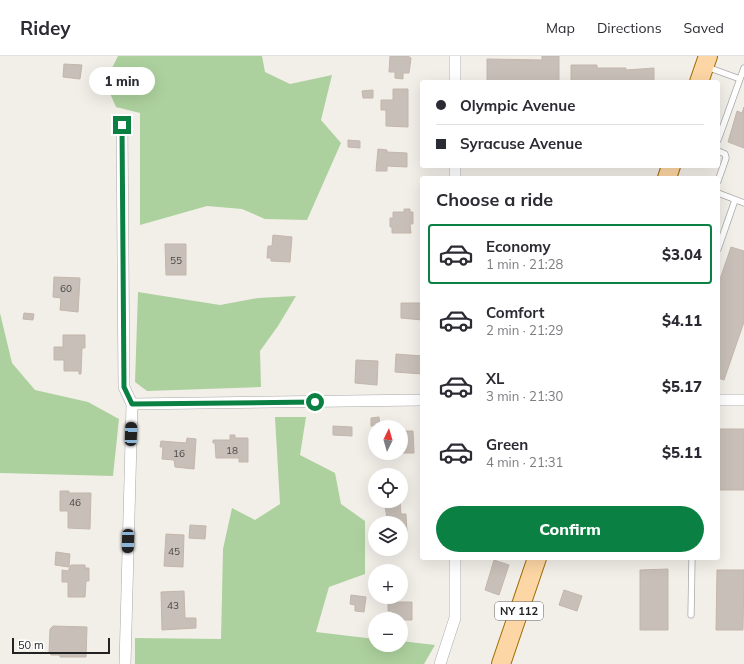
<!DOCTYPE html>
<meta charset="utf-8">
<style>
:root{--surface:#fff;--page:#f2f2f3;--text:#2b2b33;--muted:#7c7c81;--line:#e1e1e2;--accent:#0b8043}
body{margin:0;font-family:Mulish,sans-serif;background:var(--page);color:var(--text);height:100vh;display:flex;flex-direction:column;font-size:15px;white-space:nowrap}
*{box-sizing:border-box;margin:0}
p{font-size:13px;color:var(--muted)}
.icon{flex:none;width:22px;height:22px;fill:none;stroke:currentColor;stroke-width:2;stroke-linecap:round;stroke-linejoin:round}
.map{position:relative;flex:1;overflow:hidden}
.panel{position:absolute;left:420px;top:120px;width:300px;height:384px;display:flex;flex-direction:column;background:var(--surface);border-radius:4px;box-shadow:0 4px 16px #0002}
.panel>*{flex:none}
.hud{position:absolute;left:420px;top:24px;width:300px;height:88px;border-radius:4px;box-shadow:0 4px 16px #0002;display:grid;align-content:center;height:88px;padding:0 16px;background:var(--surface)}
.needle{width:26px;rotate:5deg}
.buttons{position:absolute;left:368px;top:364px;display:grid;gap:8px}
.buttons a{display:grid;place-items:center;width:40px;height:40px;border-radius:50%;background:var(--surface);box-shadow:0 4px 16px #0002;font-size:20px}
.scale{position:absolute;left:12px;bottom:10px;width:98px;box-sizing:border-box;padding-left:4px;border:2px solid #222;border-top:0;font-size:11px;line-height:14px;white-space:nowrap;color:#222;-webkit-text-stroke:3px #fff;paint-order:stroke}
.end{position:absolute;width:18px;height:18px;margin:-9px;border:5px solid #0b8043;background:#fff;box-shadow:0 0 0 2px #fff}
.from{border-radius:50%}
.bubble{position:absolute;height:28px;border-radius:14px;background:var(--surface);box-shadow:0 4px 16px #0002;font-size:13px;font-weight:800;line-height:28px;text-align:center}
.car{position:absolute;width:12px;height:24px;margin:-12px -6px;border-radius:5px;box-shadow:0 0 3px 1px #0007;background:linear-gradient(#222 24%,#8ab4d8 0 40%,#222 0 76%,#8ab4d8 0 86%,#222 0)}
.hud b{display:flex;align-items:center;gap:14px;height:38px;font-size:15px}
.hud b+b{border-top:1px solid var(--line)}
.hud i{width:10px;height:10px;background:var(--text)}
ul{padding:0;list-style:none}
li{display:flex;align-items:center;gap:12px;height:60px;margin:0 8px 6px;padding:0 8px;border:2px solid transparent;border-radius:4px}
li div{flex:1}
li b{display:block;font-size:15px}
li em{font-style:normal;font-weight:800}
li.current{border-color:var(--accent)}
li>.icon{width:36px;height:36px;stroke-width:1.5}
h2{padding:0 16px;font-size:18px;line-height:48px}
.button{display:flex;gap:8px;margin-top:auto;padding:8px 16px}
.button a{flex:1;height:46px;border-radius:24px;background:var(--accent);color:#fff;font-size:16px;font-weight:800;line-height:46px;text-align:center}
header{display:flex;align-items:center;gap:24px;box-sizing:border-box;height:56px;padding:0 20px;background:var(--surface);border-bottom:1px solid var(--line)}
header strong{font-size:19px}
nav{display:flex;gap:22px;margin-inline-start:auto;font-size:14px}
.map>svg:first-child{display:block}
</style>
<header>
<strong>Ridey</strong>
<nav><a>Map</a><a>Directions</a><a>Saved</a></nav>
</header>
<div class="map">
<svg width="744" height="608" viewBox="0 0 744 608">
<rect width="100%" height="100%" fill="#f2efe9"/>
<!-- forest -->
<path fill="#add19e" d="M118,0h144l3,16 25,12 42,-9 -11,45 20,23 -34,77 -42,-1 -23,-10 -35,-3 -67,19v-112l-24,-6 -11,-25z
M138,236l82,13 38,-7 38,-2 -18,30 -18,25 1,36 -114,4 -12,-9z
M0,257l12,50 23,27 53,12 31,17 -6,57 -113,-3z
M275,361h31l-6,38 35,18 6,31 24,17v53l-36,13 -13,45 59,7v6h26v-4l34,4 -11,19h-289v-26l86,1 2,-90 9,-41 23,12 25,-16z"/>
<!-- building -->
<path fill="#c7bfb8" stroke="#c4b6ab" d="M390,0h18l3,2 -2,15h-6v6l-8,-1v-6h-6z
M542,0h17v26h-72v-23l55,1z
M64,8l18,1 -2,14 -17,-2z
M571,9h26v3h29v2l28,-2v14h-83z
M393,33h15v38l-22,-1v-16h-5v-10h12z
M373,34v8h-10l-1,-7z
M744,51v41l-16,-6 9,-31 5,2z
M348,84l12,1v7l-12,-1z
M378,93l9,1v2l20,1v14l-20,-1v5h-11z
M404,153h6v3h3v12h-3l1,9h-19v-6h-2v-9h3v-6h11z
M273,179l19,2 -2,25 -19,-1v-3h-4l1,-12h4z
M165,188h21v31h-20z
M731,191l13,4v71l-20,58 -6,-2v-93z
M54,221l26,1 -2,34 -18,-2 1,-12 -8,-1z
M401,247h21v17l-21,-2z
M24,257l10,1 -1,6 -10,-1z
M63,279h22v13h-3l-1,26h-2v-3h-15v-11h-10v-13h9z
M396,298l26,2v18l-27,-2z
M356,304l22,1 -1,24 -22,-2z
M379,361l1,10h-5l-1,2v-3h-3v-8z
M333,370l19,1v9l-19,-1z
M718,373h26v61h-26z
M401,375h12l1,22h-13z
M230,379h5v3h13v24h-9v-4h-23l-1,-15h-2v-3h17z
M187,382l9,1 -2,30 -19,-2 -1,-7 -12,-1 1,-12h-3l1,-6 25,2z
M60,435h9v2h22l-1,36 -22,-1v-17h-8z
M384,445h16l1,13h5l1,18h-6v-9h-13z
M190,469l16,1 -1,13 -16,-1z
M166,478l18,1 -1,32 -19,-1z
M56,496l14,2 -1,13 -14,-2z
M494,504l15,5 -10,30 -14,-5z
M71,509h14v3h4v13h-3l-1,16h-17v-15h-6v-12l6,1z
M668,513v61h-28v-60z
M717,514h27l-1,60h-27z
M564,534l18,6 -5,15 -18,-6z
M184,535l1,27h11v10l-34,2 -1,-38z
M351,539l15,2 -2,15 -9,-1v-6l-5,-1z
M388,546h24v18h-11v-3h-4l1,-2h-6v-4h-4z
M53,570l34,1 -1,30h-26v-2h-9l-2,-2 1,-24z"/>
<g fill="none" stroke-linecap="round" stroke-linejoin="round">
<defs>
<path id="service" d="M707,11l33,12
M718,84l26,-72
M718,95l7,3 1,4 -8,23
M718,137l26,10
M718,193l17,-49
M691,559l1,-57"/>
<path id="minor" d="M455,26v-26
M122,69l2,262 8,17 -7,260
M455,122v-12
M718,344h26
M132,348l290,-4
M440,608l15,-46v-60"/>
<path id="primary" d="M699,26l9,-26
M667,122l4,-12
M501,608l36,-106"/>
</defs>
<!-- service casing -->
<use href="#service" stroke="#a9a9a9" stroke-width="7"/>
<!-- minor casing -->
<use href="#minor" stroke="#a9a9a9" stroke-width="12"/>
<!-- primary casing -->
<use href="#primary" stroke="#a06b00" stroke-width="20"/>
<!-- service -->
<use href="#service" stroke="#fff" stroke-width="5.5"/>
<!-- minor -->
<use href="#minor" stroke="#fff" stroke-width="11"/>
<!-- primary -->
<use href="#primary" stroke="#fcd6a4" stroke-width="18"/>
</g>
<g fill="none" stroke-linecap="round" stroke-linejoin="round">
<!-- route -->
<path stroke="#0b8043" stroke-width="5" d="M122,69l2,262 8,17 183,-2"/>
</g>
<g text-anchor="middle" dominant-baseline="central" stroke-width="3.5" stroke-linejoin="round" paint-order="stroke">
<!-- number labels -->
<g font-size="10" fill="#4b4948">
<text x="176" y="204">55</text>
<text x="66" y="232">60</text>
<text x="232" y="394">18</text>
<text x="179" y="397">16</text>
<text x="75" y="446">46</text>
<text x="174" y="495">45</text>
<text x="173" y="549">43</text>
</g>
<!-- shield labels -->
<rect fill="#fff" stroke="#646464" stroke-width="1" x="495" y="546" width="48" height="18" rx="3"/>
<g font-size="11" font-weight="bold" fill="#222">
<text x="519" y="555">NY 112</text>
</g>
</g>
</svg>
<div class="buttons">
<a><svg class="needle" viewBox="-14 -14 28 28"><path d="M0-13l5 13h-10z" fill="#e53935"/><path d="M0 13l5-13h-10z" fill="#7c7c81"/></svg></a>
<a><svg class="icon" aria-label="locate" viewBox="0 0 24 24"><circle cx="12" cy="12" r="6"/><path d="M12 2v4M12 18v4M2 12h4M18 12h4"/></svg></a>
<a><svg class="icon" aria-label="layers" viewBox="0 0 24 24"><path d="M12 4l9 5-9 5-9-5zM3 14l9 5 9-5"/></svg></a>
<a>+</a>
<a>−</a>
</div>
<div class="scale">50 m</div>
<i class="end from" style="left:315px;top:346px"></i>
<i class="end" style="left:122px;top:69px"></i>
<div class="bubble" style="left:89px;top:11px;width:66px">1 min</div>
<i class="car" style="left:131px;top:378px;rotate:2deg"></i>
<i class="car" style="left:128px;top:485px;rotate:181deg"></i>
<div class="hud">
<b><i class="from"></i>Olympic Avenue</b>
<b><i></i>Syracuse Avenue</b>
</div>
<section class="panel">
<h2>Choose a ride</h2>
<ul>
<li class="current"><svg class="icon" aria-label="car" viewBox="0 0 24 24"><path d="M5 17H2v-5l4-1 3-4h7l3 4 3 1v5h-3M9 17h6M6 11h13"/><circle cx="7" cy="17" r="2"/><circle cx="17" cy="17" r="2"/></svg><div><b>Economy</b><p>1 min · 21:28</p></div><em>$3.04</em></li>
<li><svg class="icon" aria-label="car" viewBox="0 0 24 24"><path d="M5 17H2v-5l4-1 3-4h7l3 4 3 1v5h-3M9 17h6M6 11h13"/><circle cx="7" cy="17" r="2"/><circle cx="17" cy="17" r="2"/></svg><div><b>Comfort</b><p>2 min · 21:29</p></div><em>$4.11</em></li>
<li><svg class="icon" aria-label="car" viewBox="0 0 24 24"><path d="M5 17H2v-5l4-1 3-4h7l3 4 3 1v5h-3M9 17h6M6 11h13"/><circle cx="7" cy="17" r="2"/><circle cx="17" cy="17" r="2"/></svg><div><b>XL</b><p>3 min · 21:30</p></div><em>$5.17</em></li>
<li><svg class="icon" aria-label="car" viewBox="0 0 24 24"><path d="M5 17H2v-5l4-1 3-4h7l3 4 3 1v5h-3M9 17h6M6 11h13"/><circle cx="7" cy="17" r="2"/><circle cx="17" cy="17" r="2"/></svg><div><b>Green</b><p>4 min · 21:31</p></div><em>$5.11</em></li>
</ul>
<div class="button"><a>Confirm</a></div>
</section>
</div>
